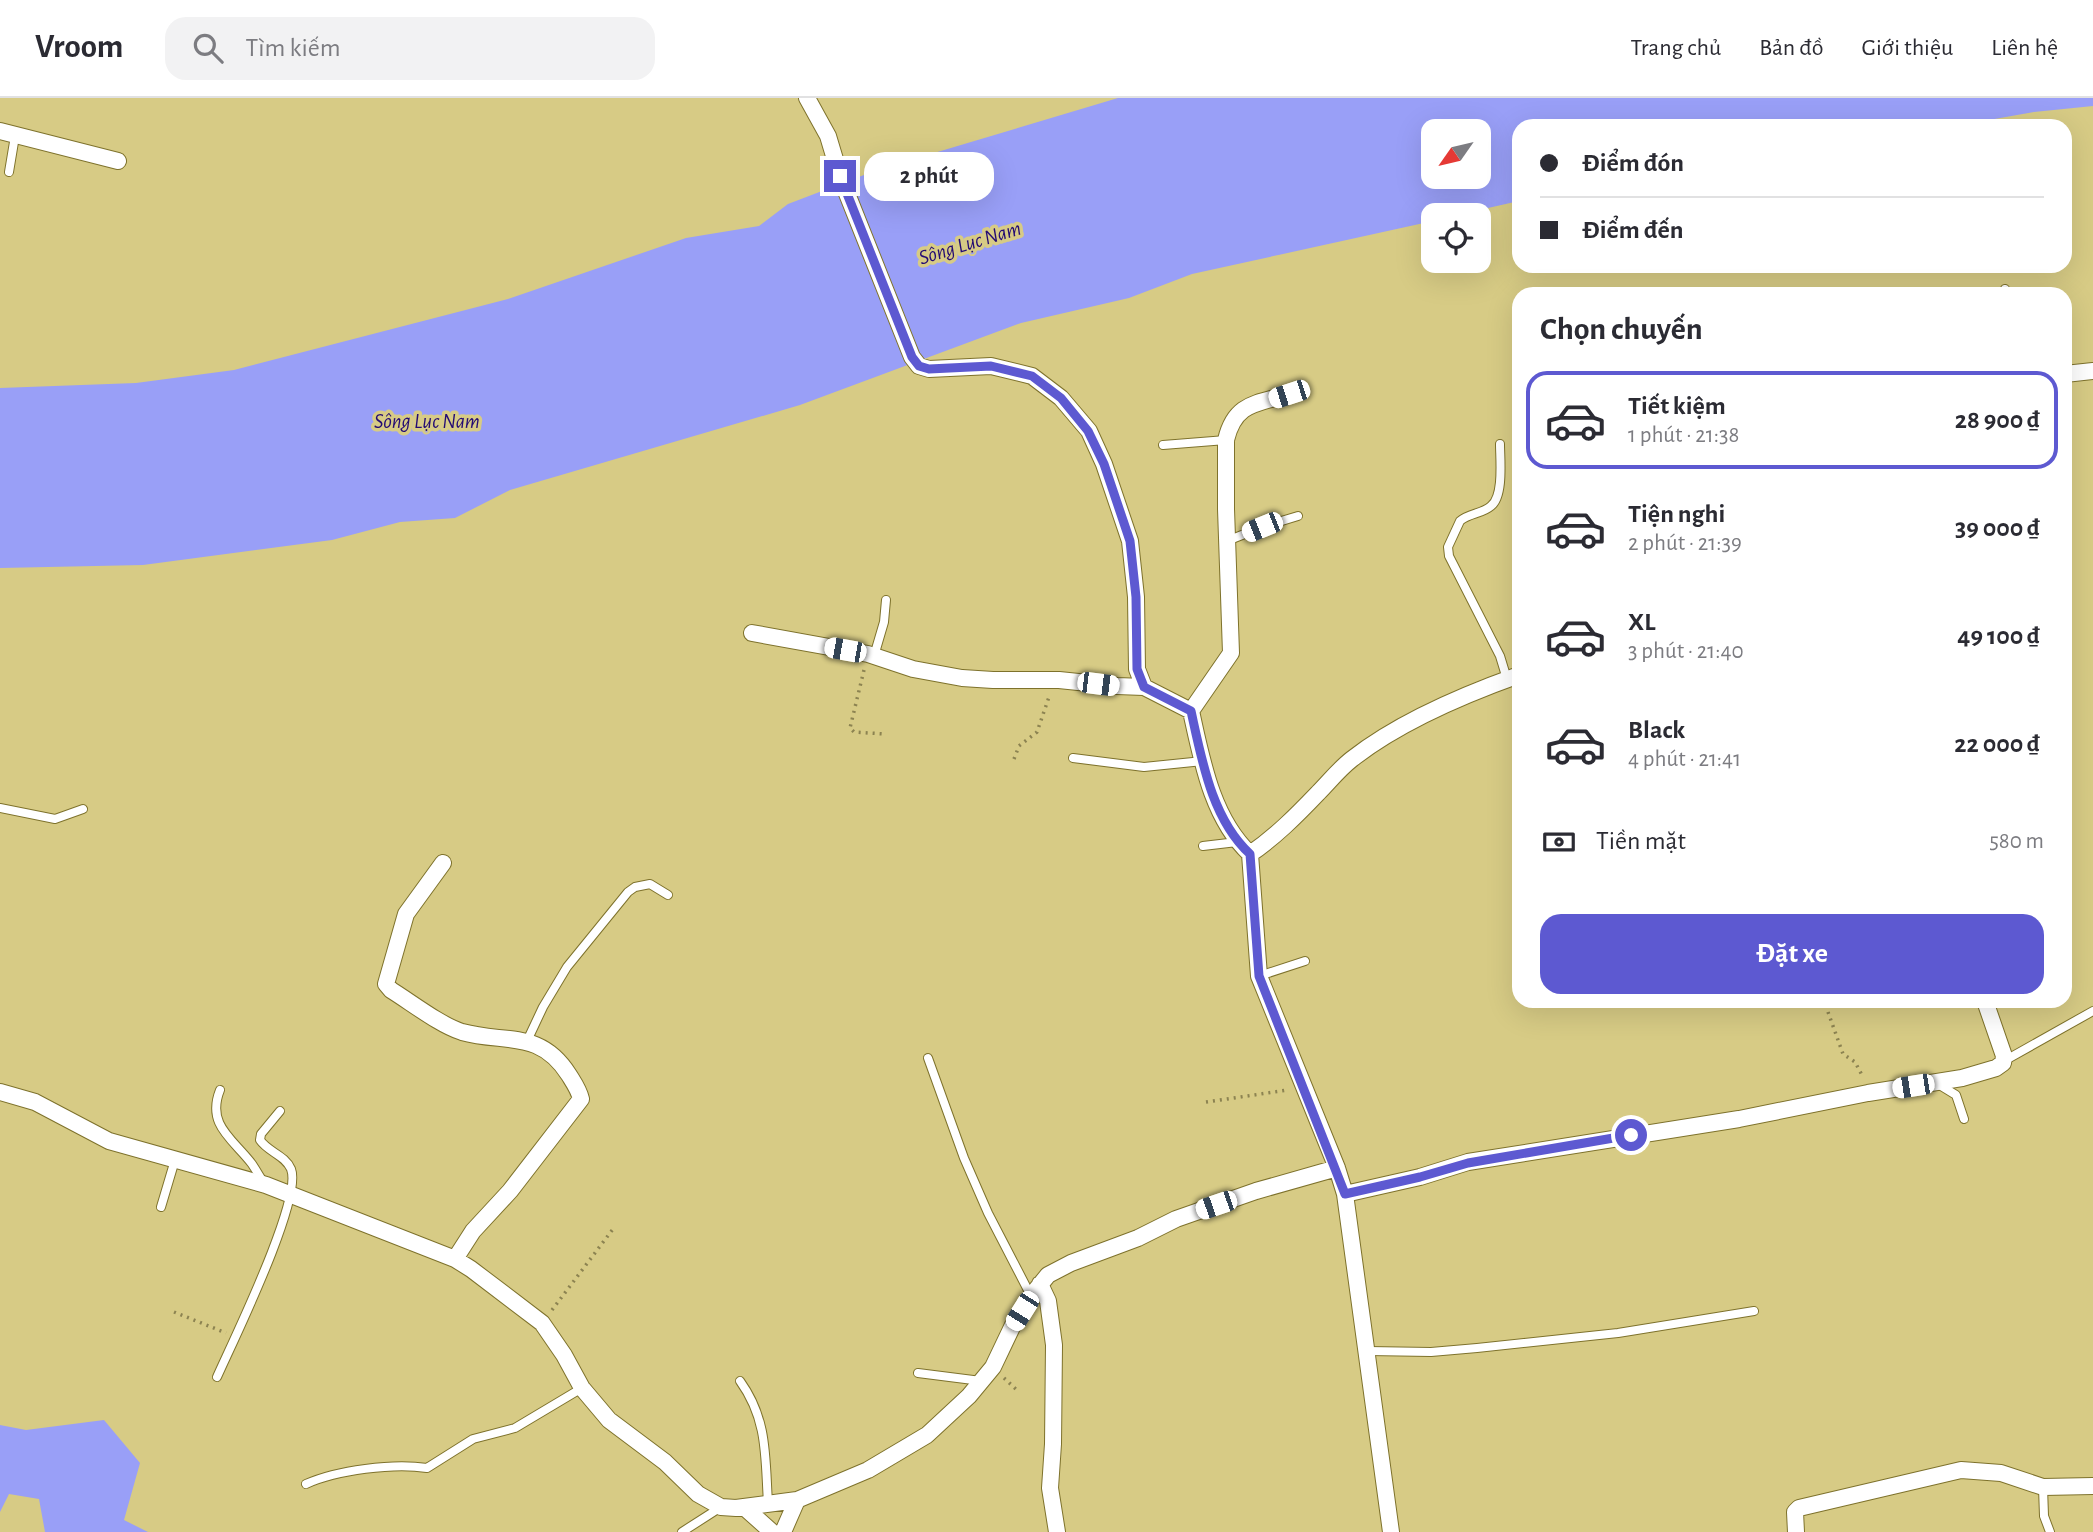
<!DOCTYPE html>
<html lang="vi">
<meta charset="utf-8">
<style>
:root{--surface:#fff;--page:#f2f2f3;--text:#2b2b33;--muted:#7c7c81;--line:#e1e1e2;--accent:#5d59d1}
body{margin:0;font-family:"Alegreya Sans",sans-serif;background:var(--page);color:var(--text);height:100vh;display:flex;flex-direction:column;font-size:26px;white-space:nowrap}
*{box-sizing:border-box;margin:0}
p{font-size:23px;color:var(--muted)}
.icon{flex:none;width:38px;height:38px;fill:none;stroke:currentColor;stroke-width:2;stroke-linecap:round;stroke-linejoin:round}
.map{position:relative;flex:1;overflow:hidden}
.side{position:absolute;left:1512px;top:189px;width:560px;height:721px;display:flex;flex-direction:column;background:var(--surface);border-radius:21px;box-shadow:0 7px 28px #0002}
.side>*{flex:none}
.hud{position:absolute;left:1512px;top:21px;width:560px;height:154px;border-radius:21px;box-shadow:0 7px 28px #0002;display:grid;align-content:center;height:154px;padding:0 28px;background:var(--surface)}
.needle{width:46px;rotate:236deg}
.tools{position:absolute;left:1421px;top:21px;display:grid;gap:14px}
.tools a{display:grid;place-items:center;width:70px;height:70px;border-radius:14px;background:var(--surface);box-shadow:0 7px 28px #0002;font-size:35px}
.end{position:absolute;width:32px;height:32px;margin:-16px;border:9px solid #5d59d1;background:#fff;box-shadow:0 0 0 4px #fff}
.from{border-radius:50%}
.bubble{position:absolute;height:49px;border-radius:21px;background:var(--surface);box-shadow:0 7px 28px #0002;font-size:23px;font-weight:700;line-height:49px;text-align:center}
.car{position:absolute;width:21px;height:42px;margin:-21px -10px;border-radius:9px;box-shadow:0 0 5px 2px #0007;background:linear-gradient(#fff 24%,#345 0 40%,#fff 0 76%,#345 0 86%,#fff 0)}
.hud b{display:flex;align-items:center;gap:24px;height:66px;font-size:26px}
.hud b+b{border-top:2px solid var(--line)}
.hud i{width:18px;height:18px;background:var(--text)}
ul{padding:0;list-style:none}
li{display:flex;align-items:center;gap:21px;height:98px;margin:0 14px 10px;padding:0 14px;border:4px solid transparent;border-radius:21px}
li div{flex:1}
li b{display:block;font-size:26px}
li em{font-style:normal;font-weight:700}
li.current{border-color:var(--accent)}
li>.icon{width:63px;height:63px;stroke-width:1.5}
h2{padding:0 28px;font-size:32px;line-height:84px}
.pay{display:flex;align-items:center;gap:18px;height:77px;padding:0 28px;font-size:26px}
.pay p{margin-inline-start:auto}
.cta{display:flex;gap:14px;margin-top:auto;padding:14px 28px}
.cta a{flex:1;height:80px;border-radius:21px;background:var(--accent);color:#fff;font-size:28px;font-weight:700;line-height:80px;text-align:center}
header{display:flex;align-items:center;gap:42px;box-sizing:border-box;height:98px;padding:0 35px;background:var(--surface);border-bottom:2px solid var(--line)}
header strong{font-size:33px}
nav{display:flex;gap:38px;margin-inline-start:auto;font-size:24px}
.search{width:490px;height:63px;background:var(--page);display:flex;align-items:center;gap:18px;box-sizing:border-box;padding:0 24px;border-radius:21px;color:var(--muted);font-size:26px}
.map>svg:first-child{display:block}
</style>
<header>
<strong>Vroom</strong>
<div class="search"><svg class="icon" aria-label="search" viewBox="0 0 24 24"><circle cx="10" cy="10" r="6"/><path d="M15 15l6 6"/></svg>Tìm kiếm</div>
<nav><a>Trang chủ</a><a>Bản đồ</a><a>Giới thiệu</a><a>Liên hệ</a></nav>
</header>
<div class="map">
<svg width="2093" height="1434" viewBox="0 0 2093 1434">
<rect width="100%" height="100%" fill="#d7cb85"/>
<!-- water -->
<path fill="#999ff7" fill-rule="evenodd" d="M1118,0h975v8l-59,6 -79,14h-436v75l-62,14h-24v6l-241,53 -63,24 -108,25 -221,82 -290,85 -55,28 -55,4 -68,18 -189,25 -143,3v-180l136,-5 98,-13 274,-71 178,-61 73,-12 29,-22 89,-34zM1433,33h46v46h-46z
M104,1322l36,43 -16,57 24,12h-103l-6,-33 -30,-5 -9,18v-87l26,5z"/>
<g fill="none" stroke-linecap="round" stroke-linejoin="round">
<defs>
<path id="service" d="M9,74l6,-36
M2004,196l1,-5
M1500,346c0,15 4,52 -9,62 -9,8 -22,7 -31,15l-12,26 1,9 51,100 7,23
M1163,347l63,-5
M1227,443l35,-14 36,-11
M874,558l10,-34 2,-22
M1073,660l71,9 59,-6
M0,710l55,11 28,-10
M1203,748l34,-4
M1259,878l46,-15
M527,943l16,-34 24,-40 61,-75 7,-5 15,-3 18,11
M928,960l36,100 24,55 43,83
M2004,963l89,-50
M1938,986l18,11 8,24
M220,992c-14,35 13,49 32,74 4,6 8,13 12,19
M161,1109l14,-47
M1368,1253l63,1 46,-4 141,-15 136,-22
M918,1275l63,8
M217,1279c15,-34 86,-178 74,-208 -6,-14 -23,-17 -31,-29l1,-6 19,-23
M740,1283c28,39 25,76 28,122
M306,1386c31,-14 87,-21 121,-16l46,-29 42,-11 67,-40
M2043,1389l1,29 6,16
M682,1434l39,-25"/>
<path id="minor" d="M807,0l21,38 12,40 72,181 7,9 10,3 62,-3 41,10 29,22 28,33 15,33 26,77 6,56 1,72 7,18 47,24c11,50 21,107 59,143l9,122 78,192 8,26 46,338
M0,33l118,30
M2065,276l28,-3
M752,535l116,21 45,15 49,9 31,2h66l58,6 27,1
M1191,613l40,-58 -5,-144v-69c9,-38 31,-36 63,-46
M1250,756c25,-17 46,-38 68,-61 11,-11 21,-24 34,-34 47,-37 111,-64 167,-84
M443,765l-37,51 -20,70 5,6c21,13 49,35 71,42 43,12 78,-3 107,43 5,8 10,15 12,24l-71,92 -37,40 -18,28
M0,994l35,10 74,39 157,44 189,74 16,10 71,54 22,32 18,33 27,32 56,42 33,32 23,13 15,1 61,-8 71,-30 59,-35 42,-39 24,-29 20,-42 18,-29 17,-21 23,-12 67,-25 38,-19 80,-28 81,-23
M1345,1096l75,-17 48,-15 271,-43 129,-26 94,-15 34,-10 7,-5 1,-7 -19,-55
M1040,1186l8,17 6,44 -1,99 -3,44 7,44
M744,1409l28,25
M783,1434l14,-32
M1796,1434l-1,-20 4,-4 162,-38 40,3 42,14 50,-1"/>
</defs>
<!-- service casing -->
<use href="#service" stroke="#7e722c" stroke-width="10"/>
<!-- minor casing -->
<use href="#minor" stroke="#7e722c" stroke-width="18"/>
<!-- path -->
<path stroke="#8c8351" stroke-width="3.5" stroke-dasharray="2 5" stroke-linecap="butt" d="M864,572l-14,58 4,4 31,2
M1014,661l5,-13 18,-14 12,-35
M1828,914l15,42 12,8 8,15
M1206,1004l82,-12
M552,1212l61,-81
M174,1214l52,21
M1004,1280l15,14"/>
<!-- service -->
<use href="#service" stroke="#fff" stroke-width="8"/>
<!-- minor -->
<use href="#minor" stroke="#fff" stroke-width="16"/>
</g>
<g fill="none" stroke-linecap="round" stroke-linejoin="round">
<!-- route -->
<path stroke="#5d59d1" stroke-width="9" d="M840,78l72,181 7,9 10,3 62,-3 41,10 29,22 27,33 16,33 26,77 6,56 1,72 7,18 47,24c11,50 21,108 59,143l9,122 86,218 75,-17 48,-14 163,-28"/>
</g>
<g text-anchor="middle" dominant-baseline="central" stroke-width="7" stroke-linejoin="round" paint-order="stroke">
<!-- water labels -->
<g font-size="21" font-style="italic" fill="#230b74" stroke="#d7cb85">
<text transform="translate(970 145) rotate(-17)">Sông Lục Nam</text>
<text x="427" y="323">Sông Lục Nam</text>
</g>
</g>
</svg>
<div class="tools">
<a><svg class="needle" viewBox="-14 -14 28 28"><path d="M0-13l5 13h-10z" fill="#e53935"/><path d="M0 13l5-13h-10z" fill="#7c7c81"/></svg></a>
<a><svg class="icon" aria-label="locate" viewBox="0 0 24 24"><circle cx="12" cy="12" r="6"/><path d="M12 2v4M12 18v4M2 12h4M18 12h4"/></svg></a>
</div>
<i class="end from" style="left:1631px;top:1037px"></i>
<i class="end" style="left:840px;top:78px"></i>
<div class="bubble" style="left:864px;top:54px;width:130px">2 phút</div>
<i class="car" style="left:1289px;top:296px;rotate:252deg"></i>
<i class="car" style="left:1262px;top:429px;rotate:248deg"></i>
<i class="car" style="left:845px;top:552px;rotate:280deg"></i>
<i class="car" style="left:1098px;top:586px;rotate:97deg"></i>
<i class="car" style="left:1913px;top:988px;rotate:261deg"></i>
<i class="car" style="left:1216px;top:1107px;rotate:251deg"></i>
<i class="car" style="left:1022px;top:1213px;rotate:212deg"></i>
<div class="hud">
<b><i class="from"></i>Điểm đón</b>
<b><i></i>Điểm đến</b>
</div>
<section class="side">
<h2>Chọn chuyến</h2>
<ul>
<li class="current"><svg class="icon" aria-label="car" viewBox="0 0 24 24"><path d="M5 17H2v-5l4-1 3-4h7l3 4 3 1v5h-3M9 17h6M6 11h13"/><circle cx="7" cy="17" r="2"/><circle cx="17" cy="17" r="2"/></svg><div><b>Tiết kiệm</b><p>1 phút · 21:38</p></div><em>28 900 ₫</em></li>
<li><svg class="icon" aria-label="car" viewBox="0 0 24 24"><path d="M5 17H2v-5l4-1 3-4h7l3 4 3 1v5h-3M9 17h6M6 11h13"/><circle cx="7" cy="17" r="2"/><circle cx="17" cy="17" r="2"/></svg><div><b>Tiện nghi</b><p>2 phút · 21:39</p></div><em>39 000 ₫</em></li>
<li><svg class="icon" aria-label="car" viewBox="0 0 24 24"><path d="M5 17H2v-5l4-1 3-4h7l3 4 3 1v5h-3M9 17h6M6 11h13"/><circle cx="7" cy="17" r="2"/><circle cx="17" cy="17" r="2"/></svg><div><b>XL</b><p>3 phút · 21:40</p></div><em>49 100 ₫</em></li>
<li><svg class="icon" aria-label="car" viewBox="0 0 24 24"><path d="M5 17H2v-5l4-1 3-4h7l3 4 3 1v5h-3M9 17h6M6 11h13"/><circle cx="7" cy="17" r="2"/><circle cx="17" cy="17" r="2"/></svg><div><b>Black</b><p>4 phút · 21:41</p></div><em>22 000 ₫</em></li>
</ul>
<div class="pay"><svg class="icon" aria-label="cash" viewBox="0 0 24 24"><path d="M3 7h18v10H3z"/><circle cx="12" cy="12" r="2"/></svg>Tiền mặt<p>580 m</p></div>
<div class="cta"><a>Đặt xe</a></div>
</section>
</div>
